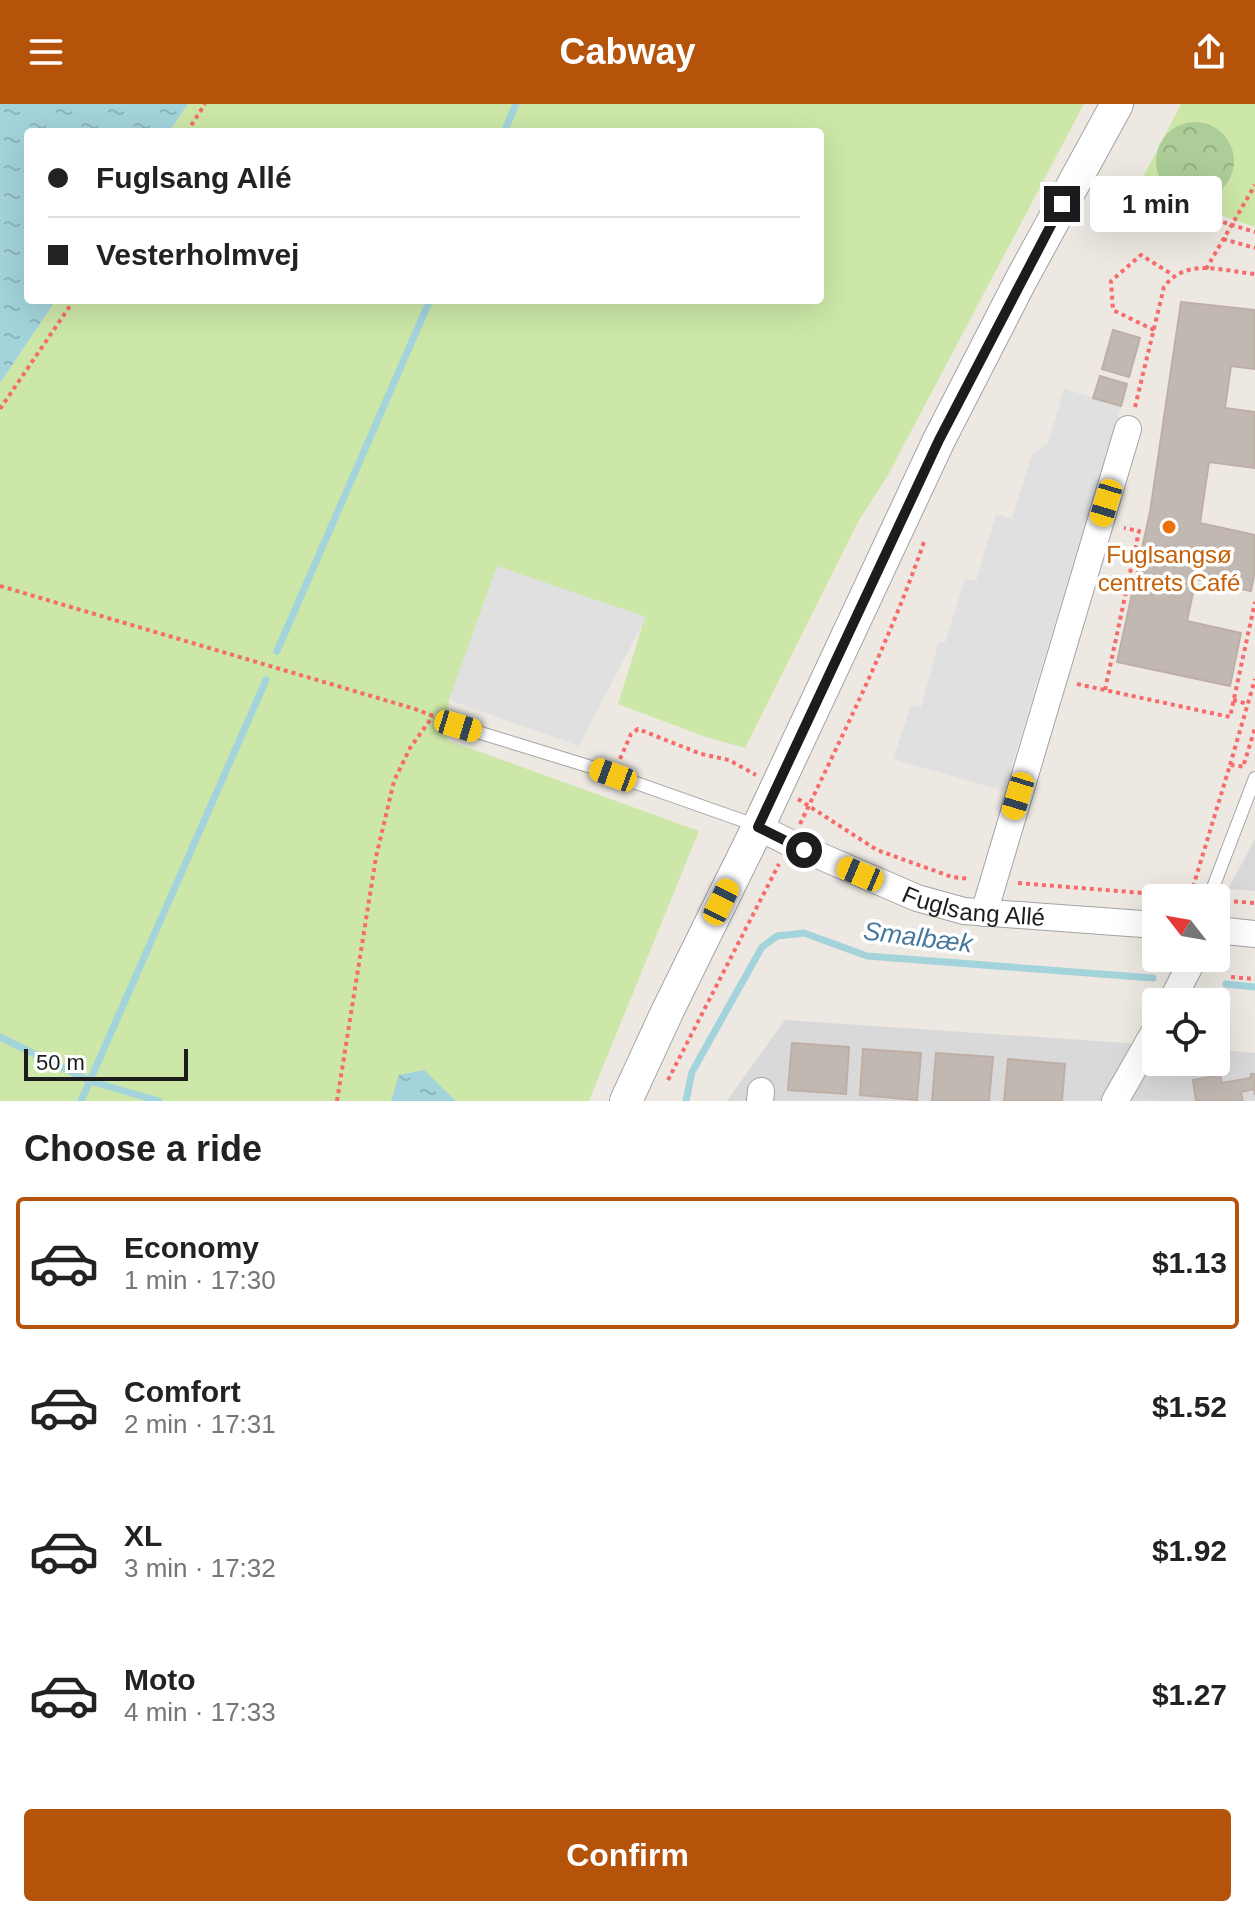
<!DOCTYPE html>
<meta charset="utf-8">
<style>
:root{--surface:#fff;--page:#f2f2f2;--text:#222;--muted:#767676;--line:#e0e0e0;--accent:#b45309}
body{margin:0;font-family:Helvetica,sans-serif;background:var(--page);color:var(--text);height:100vh;display:flex;flex-direction:column;font-size:30px;white-space:nowrap}
*{box-sizing:border-box;margin:0}
p{font-size:26px;color:var(--muted)}
.icon{flex:none;width:44px;height:44px;fill:none;stroke:currentColor;stroke-width:2;stroke-linecap:round;stroke-linejoin:round}
.map{position:relative;height:997px;overflow:hidden}
.drawer{display:flex;flex-direction:column;background:var(--surface);flex:1}
.drawer>*{flex:none}
.guide{position:absolute;left:24px;top:24px;width:800px;height:176px;border-radius:8px;box-shadow:0 8px 32px #0002;display:grid;align-content:center;height:176px;padding:0 24px;background:var(--surface)}
.needle{width:52px;rotate:301deg}
.fabs{position:absolute;left:1142px;top:780px;display:grid;gap:16px}
.fabs a{display:grid;place-items:center;width:88px;height:88px;border-radius:8px;background:var(--surface);box-shadow:0 8px 32px #0002;font-size:40px}
.scale{position:absolute;left:24px;bottom:20px;width:164px;box-sizing:border-box;padding-left:8px;border:4px solid #1c1c1c;border-top:0;font-size:22px;line-height:28px;white-space:nowrap;color:#1c1c1c;-webkit-text-stroke:6px #fff;paint-order:stroke}
.end{position:absolute;width:36px;height:36px;margin:-18px;border:10px solid #1c1c1c;background:#fff;box-shadow:0 0 0 4px #fff}
.from{border-radius:50%}
.bubble{position:absolute;height:56px;border-radius:8px;background:var(--surface);box-shadow:0 8px 32px #0002;font-size:26px;font-weight:800;line-height:56px;text-align:center}
.car{position:absolute;width:24px;height:48px;margin:-24px -12px;border-radius:10px;box-shadow:0 0 6px 2px #0007;background:linear-gradient(#f5c518 24%,#345 0 40%,#f5c518 0 76%,#345 0 86%,#f5c518 0)}
.guide b{display:flex;align-items:center;gap:28px;height:76px;font-size:30px}
.guide b+b{border-top:2px solid var(--line)}
.guide i{width:20px;height:20px;background:var(--text)}
ul{padding:0;list-style:none}
li{display:flex;align-items:center;gap:24px;height:132px;margin:0 16px 12px;padding:0 8px;border:4px solid transparent;border-radius:8px}
li div{flex:1}
li b{display:block;font-size:30px}
li em{font-style:normal;font-weight:800}
li.active{border-color:var(--accent)}
li>.icon{width:72px;height:72px;stroke-width:1.5}
h2{padding:0 24px;font-size:36px;line-height:96px}
.button{display:flex;gap:16px;margin-top:auto;padding:16px 24px}
.button a{flex:1;height:92px;border-radius:8px;background:var(--accent);color:#fff;font-size:32px;font-weight:800;line-height:92px;text-align:center}
header{display:flex;justify-content:space-between;align-items:center;height:104px;padding:0 24px;background:var(--accent);color:#fff;font-size:36px;font-weight:800}
.map>svg:first-child{display:block}
</style>
<header><svg class="icon" aria-label="menu" viewBox="0 0 24 24"><path d="M4 6h16M4 12h16M4 18h16"/></svg>Cabway<svg class="icon" aria-label="share" viewBox="0 0 24 24"><path d="M12 15V3M7 8l5-5 5 5M5 13v7h14v-7"/></svg></header>
<div class="map">
<svg width="1255" height="997" viewBox="0 0 1255 997">
<defs>
<pattern id="forest-crowns" width="20" height="18" patternUnits="userSpaceOnUse" patternTransform="scale(2)"><rect width="20" height="18" fill="#accc98"/><path d="M2 6a3 3 0 1 1 6 0M12 15a3 3 0 1 1 6 0" fill="none" stroke="#93af82"/></pattern>
<pattern id="water-ripples" width="26" height="14" patternUnits="userSpaceOnUse" patternTransform="scale(2)"><rect width="26" height="14" fill="#a3d3db"/><path d="M2 4q2-2 4 0t4 0M15 11q2-2 4 0t4 0" fill="none" stroke="#8cb5bb"/></pattern>
</defs>
<rect width="100%" height="100%" fill="#ede9e2"/>
<!-- residential -->
<path fill="#dad9d9" d="M1255,735v52l-27,-2z
M785,916l371,25v17h60v-13l39,4v48h-528z"/>
<!-- grass -->
<path fill="#cde7a8" d="M188,0h896l-196,371 -30,47 -113,226 -42,-12 -85,-32 27,-87 -196,83 -2,40 252,91 -110,270h-589v-718l56,-83h764v-168h-651z
M1181,0h74v123l-117,-40z"/>
<!-- forest -->
<path fill="url(#forest-crowns)" d="M1156 57a39 39 0 1 1 78 0a39 39 0 1 1-78 0Z"/>
<!-- parking -->
<path fill="#e0e0e0" d="M1064,285l57,17 -117,385 -111,-32 18,-54 10,2 18,-66 6,2 20,-64 11,2 20,-67 16,5 20,-65 16,-11z
M497,462l149,51 -67,129 -130,-46z"/>
<!-- water -->
<path fill="url(#water-ripples)" d="M0,0h188l-19,28h-141v168h28l-56,83z
M424,966l32,31h-65l8,-26z"/>
<g fill="none" stroke-linecap="round" stroke-linejoin="round">
<!-- stream -->
<path stroke="#a3d3db" stroke-width="7" d="M504,28l12,-28
M277,547l153,-351
M1226,880l29,3
M0,933l90,44 69,20
M81,997l185,-421
M686,997l6,-29 70,-125 15,-11 27,-3 63,23 286,22"/>
</g>
<!-- building -->
<path fill="#c2b8b2" stroke="#bfaea5" stroke-width="2" d="M1181,198l74,8v59l-24,-3 -6,42 30,4v56l-46,-6 -9,61 55,12v36l-4,20 -55,-12 -9,42 54,12 -11,53 -113,-24 33,-150z
M1113,226l27,8 -11,39 -27,-8z
M1100,272l27,8 -6,22 -28,-8z
M792,939l57,4 -3,47 -58,-4z
M863,945l58,4 -4,47 -57,-5z
M936,949l57,4 -4,44h-57z
M1008,955l57,5 -3,37h-58z
M1251,970h4v21l-1,-6 -13,3 2,9h-47l-3,-21 27,-5 2,8 29,-5z"/>
<g fill="none" stroke-linecap="round" stroke-linejoin="round">
<defs>
<path id="service" d="M458,622l130,40 170,60
M1209,794l46,-120"/>
<g id="minor">
<path id="s1" d="M758,723l32,16 127,55 47,13 192,14"/>
<path d="M984,809l144,-484"/>
<path d="M1216,826l39,4"/>
<path d="M1171,898l23,-44"/>
<path d="M760,997l1,-10"/>
<path d="M1115,997l41,-72"/>
</g>
<path id="tertiary" d="M626,997l42,-91 90,-183 181,-387 82,-160 96,-176"/>
</defs>
<!-- service casing -->
<use href="#service" stroke="#a3a3a3" stroke-width="14"/>
<!-- minor casing -->
<use href="#minor" stroke="#a3a3a3" stroke-width="28"/>
<!-- tertiary casing -->
<use href="#tertiary" stroke="#a3a3a3" stroke-width="34"/>
<!-- path -->
<path stroke="#f66c6a" stroke-width="4" stroke-dasharray="4 4" stroke-linecap="butt" d="M187,28l18,-28
M1101,80l154,48
M1223,135l32,9
M1206,165l49,-84
M1154,226l-41,-20 -2,-29 30,-26 32,20
M1135,303l29,-120c22,-30 58,-16 91,-13
M0,305l74,-109
M0,482l415,123 31,12
M1077,580l153,33 25,-115
M1105,586l34,-159 -15,-3
M1233,596l15,4
M620,655l11,-25 7,-5 63,25 28,6 27,15
M1244,660l11,-36
M1230,661l25,-86
M798,695l79,51 75,27 18,2
M800,720c45,-94 91,-186 125,-285
M1018,779l175,14
M1193,783l37,-122 16,2
M1226,797l29,2
M1231,873l24,2
M668,976l111,-216
M337,997l39,-244 18,-76 16,-33 23,-32"/>
<!-- service -->
<use href="#service" stroke="#fff" stroke-width="12"/>
<!-- minor -->
<use href="#minor" stroke="#fff" stroke-width="26"/>
<!-- tertiary -->
<use href="#tertiary" stroke="#fff" stroke-width="32"/>
</g>
<g fill="none" stroke-linecap="round" stroke-linejoin="round">
<!-- route -->
<path stroke="#1c1c1c" stroke-width="10" d="M804,746l-46,-23 181,-387 123,-236"/>
</g>
<!-- markers -->
<circle fill="#e8710a" stroke="#fff" stroke-width="3" cx="1169" cy="423" r="8"/>
<g text-anchor="middle" dominant-baseline="central" stroke-width="7" stroke-linejoin="round" paint-order="stroke">
<!-- food labels -->
<g font-size="24" fill="#c56008" stroke="#fff">
<text x="1169" y="450">Fuglsangsø<tspan x="1169" dy="28">centrets Café</tspan></text>
</g>
<!-- street labels -->
<g font-size="24" fill="#1c1c1c" stroke="#fff">
<text stroke="none"><textPath href="#s1" startOffset="232">Fuglsang Allé</textPath></text>
</g>
<!-- water labels -->
<g font-size="26" font-style="italic" fill="#45789a" stroke="#fff">
<text transform="translate(918 833) rotate(7)">Smalbæk</text>
</g>
</g>
</svg>
<div class="fabs">
<a><svg class="needle" viewBox="-14 -14 28 28"><path d="M0-13l5 13h-10z" fill="#e53935"/><path d="M0 13l5-13h-10z" fill="#767676"/></svg></a>
<a><svg class="icon" aria-label="locate" viewBox="0 0 24 24"><circle cx="12" cy="12" r="6"/><path d="M12 2v4M12 18v4M2 12h4M18 12h4"/></svg></a>
</div>
<div class="scale">50 m</div>
<i class="end from" style="left:804px;top:746px"></i>
<i class="end" style="left:1062px;top:100px"></i>
<div class="bubble" style="left:1090px;top:72px;width:132px">1 min</div>
<i class="car" style="left:1106px;top:399px;rotate:197deg"></i>
<i class="car" style="left:458px;top:622px;rotate:107deg"></i>
<i class="car" style="left:613px;top:671px;rotate:290deg"></i>
<i class="car" style="left:1018px;top:692px;rotate:197deg"></i>
<i class="car" style="left:860px;top:770px;rotate:293deg"></i>
<i class="car" style="left:721px;top:798px;rotate:26deg"></i>
<div class="guide">
<b><i class="from"></i>Fuglsang Allé</b>
<b><i></i>Vesterholmvej</b>
</div>
</div>
<section class="drawer">
<h2>Choose a ride</h2>
<ul>
<li class="active"><svg class="icon" aria-label="car" viewBox="0 0 24 24"><path d="M5 17H2v-5l4-1 3-4h7l3 4 3 1v5h-3M9 17h6M6 11h13"/><circle cx="7" cy="17" r="2"/><circle cx="17" cy="17" r="2"/></svg><div><b>Economy</b><p>1 min · 17:30</p></div><em>$1.13</em></li>
<li><svg class="icon" aria-label="car" viewBox="0 0 24 24"><path d="M5 17H2v-5l4-1 3-4h7l3 4 3 1v5h-3M9 17h6M6 11h13"/><circle cx="7" cy="17" r="2"/><circle cx="17" cy="17" r="2"/></svg><div><b>Comfort</b><p>2 min · 17:31</p></div><em>$1.52</em></li>
<li><svg class="icon" aria-label="car" viewBox="0 0 24 24"><path d="M5 17H2v-5l4-1 3-4h7l3 4 3 1v5h-3M9 17h6M6 11h13"/><circle cx="7" cy="17" r="2"/><circle cx="17" cy="17" r="2"/></svg><div><b>XL</b><p>3 min · 17:32</p></div><em>$1.92</em></li>
<li><svg class="icon" aria-label="car" viewBox="0 0 24 24"><path d="M5 17H2v-5l4-1 3-4h7l3 4 3 1v5h-3M9 17h6M6 11h13"/><circle cx="7" cy="17" r="2"/><circle cx="17" cy="17" r="2"/></svg><div><b>Moto</b><p>4 min · 17:33</p></div><em>$1.27</em></li>
</ul>
<div class="button"><a>Confirm</a></div>
</section>
